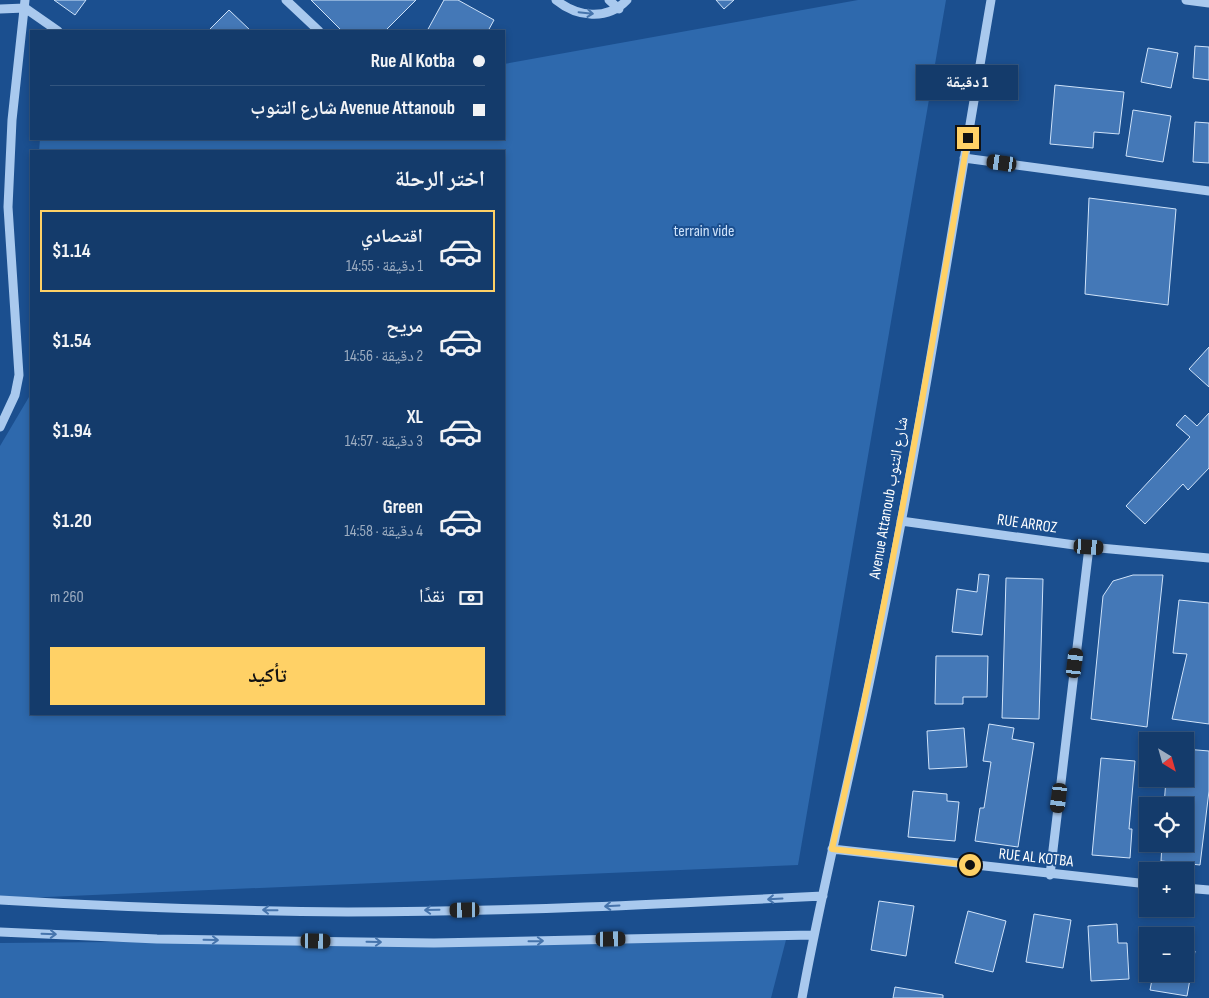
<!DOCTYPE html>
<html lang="ar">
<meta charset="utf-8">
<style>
:root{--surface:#143b6b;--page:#1d4271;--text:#f1f3f6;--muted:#9dadc1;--line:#33557e;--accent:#ffd166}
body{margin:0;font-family:"Sofia Sans Condensed","Noto Naskh Arabic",sans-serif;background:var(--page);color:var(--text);direction:rtl;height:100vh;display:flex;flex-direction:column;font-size:19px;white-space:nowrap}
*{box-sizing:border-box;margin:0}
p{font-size:16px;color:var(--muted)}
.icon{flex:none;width:28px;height:28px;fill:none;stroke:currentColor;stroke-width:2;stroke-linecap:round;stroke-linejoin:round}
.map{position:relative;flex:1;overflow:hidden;direction:ltr}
.details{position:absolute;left:30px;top:150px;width:475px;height:565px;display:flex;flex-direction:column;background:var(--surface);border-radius:0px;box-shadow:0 2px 8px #0003,0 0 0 1px var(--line);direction:rtl}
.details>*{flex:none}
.guide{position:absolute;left:30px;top:30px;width:475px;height:110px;border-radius:0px;box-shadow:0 2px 8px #0003,0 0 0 1px var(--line);direction:rtl;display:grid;align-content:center;height:110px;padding:0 20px;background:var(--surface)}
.needle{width:32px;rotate:143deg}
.buttons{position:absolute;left:1139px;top:732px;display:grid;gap:10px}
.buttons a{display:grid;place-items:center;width:55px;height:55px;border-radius:0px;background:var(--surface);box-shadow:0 2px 8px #0003,0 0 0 1px var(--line);font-size:25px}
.end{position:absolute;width:22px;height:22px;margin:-11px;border:6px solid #ffd166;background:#111;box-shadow:0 0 0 2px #111}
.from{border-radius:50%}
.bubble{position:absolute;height:35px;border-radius:0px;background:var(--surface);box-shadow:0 2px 8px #0003,0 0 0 1px var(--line);font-size:16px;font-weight:700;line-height:35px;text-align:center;direction:rtl}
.car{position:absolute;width:15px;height:30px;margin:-15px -8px;border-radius:6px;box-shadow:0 0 4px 1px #0007;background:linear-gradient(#222 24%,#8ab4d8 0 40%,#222 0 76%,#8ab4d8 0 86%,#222 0)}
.guide b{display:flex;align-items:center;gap:18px;height:48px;font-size:19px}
.guide b+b{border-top:1px solid var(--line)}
.guide i{width:12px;height:12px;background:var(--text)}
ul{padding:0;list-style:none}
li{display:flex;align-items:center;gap:15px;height:82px;margin:0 10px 8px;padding:0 10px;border:2px solid transparent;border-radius:0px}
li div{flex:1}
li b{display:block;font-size:19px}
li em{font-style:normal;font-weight:700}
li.on{border-color:var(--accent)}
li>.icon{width:45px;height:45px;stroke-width:1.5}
h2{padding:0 20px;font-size:22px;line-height:60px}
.pay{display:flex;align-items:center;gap:12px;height:55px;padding:0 20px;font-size:19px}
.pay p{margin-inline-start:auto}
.button{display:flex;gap:10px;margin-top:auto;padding:10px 20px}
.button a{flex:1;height:58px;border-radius:0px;background:var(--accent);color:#111;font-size:20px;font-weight:700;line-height:58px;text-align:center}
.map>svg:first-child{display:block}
</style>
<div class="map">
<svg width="1209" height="998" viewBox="0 0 1209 998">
<rect width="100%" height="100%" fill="#1b4f8f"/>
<!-- green -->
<path fill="#2e69ad" d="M858,0h88l-148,865 -798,34v-453l29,-49 2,-46v363h473v-563h-465l1,-12h464v-75z
M787,936l-16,62h-771v-55z"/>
<!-- building -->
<path fill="#4478b7" stroke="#cfe3fa" d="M54,0h32l-11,15z
M311,0h105l-31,31h-43z
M444,0h14l36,20 -6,11h-61z
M716,0h18l-10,9z
M229,10l22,21h-43z
M1195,46l14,1v33l-16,-2z
M1148,48l30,5 -7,35 -30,-6z
M1055,85l69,7 -5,42 -25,-2 -1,16 -43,-4z
M1133,110l38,6 -8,46 -37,-6z
M1195,122l14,1v40l-16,-1z
M1089,198l87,11 -8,96 -83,-11z
M1209,347v40l-20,-18z
M1209,413v55l-21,22 -5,-6 -38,40 -19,-18 64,-69 -14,-12 9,-10 12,11z
M979,574l10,1 -7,60 -30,-3 5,-43 20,3z
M1133,575h30l-16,152 -56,-8 12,-123 10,-15z
M1006,578l37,1 -4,140 -37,-1z
M1179,600l30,3v121l-37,-5 15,-65 -14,-1z
M936,656h52l-1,41h-24v7h-28z
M989,724l25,4 -2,11 22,4 -16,104 -43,-6 5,-33h4l7,-46 -8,-1z
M964,728l3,39 -38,2 -2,-38z
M1185,749l24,2v40l-9,74 -39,-4 1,-17h23v-38h-21l2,-27h19z
M1101,758l34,3 -6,68h3l-2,29 -38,-3z
M913,791l34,3v7l12,1 -4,39 -47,-4z
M879,901l35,5 -8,50 -35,-6z
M968,911l38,10 -13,51 -38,-9z
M1034,914l37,6 -8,48 -37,-6z
M1117,924l1,19h9l2,36 -38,2 -3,-55z
M1185,950l10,1 -8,45 -37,-6 3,-16h32z
M895,987l48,8v3h-50z"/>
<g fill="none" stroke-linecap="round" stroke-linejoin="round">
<!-- minor -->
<path stroke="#a9c9ee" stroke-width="9" d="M286,0l33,31
M556,0c21,17 51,21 71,0
M609,0l10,9
M1186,0l23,3
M0,9l25,-1 33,23
M964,158l245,33
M0,427l15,-32 4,-20 -11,-168 4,-87 13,-120
M901,521l188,26 120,11
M832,849l316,35
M1050,875l39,-328
M1185,888l24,2
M0,900c116,7 232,11 348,12 158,0 317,-8 475,-16
M0,932l157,7 277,4 379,-8
M802,998c19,-105 45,-209 67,-314 48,-227 83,-456 122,-684"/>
</g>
<!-- one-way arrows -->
<defs><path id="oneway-shaft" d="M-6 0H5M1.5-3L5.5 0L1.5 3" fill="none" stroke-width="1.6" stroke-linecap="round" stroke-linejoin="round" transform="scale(1.25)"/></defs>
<g stroke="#4674ac">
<use href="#oneway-shaft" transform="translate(586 13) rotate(6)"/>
<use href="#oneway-shaft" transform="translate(775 899) rotate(177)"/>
<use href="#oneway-shaft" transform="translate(612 906) rotate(177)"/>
<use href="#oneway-shaft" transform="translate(270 910) rotate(-179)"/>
<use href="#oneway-shaft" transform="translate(432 910) rotate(179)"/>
<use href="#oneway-shaft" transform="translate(49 934) rotate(2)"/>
<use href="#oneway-shaft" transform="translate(211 940) rotate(1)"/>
<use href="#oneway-shaft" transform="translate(536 941) rotate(-1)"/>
<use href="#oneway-shaft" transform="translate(374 942) rotate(1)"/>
</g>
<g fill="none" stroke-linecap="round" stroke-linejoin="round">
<!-- route -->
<path stroke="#ffd166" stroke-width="6" d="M968,138c-41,238 -82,476 -136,711l138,16"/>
</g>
<g text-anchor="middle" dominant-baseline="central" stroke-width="4" stroke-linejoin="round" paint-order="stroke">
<!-- park labels -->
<g font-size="16" fill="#cfe3fa" stroke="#1b4f8f">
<text x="704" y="231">terrain vide</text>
</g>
<!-- street labels -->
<g font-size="16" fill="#fff" stroke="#1b4f8f">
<text transform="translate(889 498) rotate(-80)">Avenue Attanoub شارع التنوب</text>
<text transform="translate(1027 524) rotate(8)">RUE ARROZ</text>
<text transform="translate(1036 858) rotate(6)">RUE AL KOTBA</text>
</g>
</g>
</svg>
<div class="buttons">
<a><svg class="needle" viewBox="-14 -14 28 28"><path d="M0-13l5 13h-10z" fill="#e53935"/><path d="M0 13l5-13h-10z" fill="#9dadc1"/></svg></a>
<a><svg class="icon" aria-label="locate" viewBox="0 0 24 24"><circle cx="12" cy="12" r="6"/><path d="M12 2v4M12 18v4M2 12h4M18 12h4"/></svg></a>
<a>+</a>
<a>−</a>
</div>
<i class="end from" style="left:970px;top:865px"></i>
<i class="end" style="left:968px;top:138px"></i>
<div class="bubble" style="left:916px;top:65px;width:102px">1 دقيقة</div>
<i class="car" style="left:1002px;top:163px;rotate:278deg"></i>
<i class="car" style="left:1089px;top:547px;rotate:94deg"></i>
<i class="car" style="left:1075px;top:663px;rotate:7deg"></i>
<i class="car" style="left:1059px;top:798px;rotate:187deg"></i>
<i class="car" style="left:465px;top:910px;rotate:269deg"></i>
<i class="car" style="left:611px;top:939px;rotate:89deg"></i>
<i class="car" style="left:316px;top:941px;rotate:91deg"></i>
<div class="guide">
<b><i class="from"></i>Rue Al Kotba</b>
<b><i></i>Avenue Attanoub شارع التنوب</b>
</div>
<section class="details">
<h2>اختر الرحلة</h2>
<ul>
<li class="on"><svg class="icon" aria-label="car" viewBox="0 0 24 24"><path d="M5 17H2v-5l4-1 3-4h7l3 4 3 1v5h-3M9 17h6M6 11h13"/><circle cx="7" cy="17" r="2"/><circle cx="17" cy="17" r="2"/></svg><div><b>اقتصادي</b><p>1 دقيقة · 14:55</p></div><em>$1.14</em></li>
<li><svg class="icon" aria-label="car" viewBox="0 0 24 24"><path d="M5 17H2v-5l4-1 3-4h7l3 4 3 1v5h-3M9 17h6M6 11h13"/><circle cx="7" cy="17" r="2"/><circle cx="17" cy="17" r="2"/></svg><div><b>مريح</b><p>2 دقيقة · 14:56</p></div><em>$1.54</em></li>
<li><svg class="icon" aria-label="car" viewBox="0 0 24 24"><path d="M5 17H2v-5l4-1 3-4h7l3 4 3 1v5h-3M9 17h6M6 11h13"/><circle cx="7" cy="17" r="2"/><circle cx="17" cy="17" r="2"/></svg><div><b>XL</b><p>3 دقيقة · 14:57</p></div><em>$1.94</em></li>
<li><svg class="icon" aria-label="car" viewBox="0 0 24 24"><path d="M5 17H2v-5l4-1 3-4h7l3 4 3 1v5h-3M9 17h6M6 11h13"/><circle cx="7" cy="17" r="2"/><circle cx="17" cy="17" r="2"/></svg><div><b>Green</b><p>4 دقيقة · 14:58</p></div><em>$1.20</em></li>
</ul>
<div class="pay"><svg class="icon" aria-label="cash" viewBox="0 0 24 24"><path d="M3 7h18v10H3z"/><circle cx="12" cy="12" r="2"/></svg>نقدًا<p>260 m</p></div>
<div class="button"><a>تأكيد</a></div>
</section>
</div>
